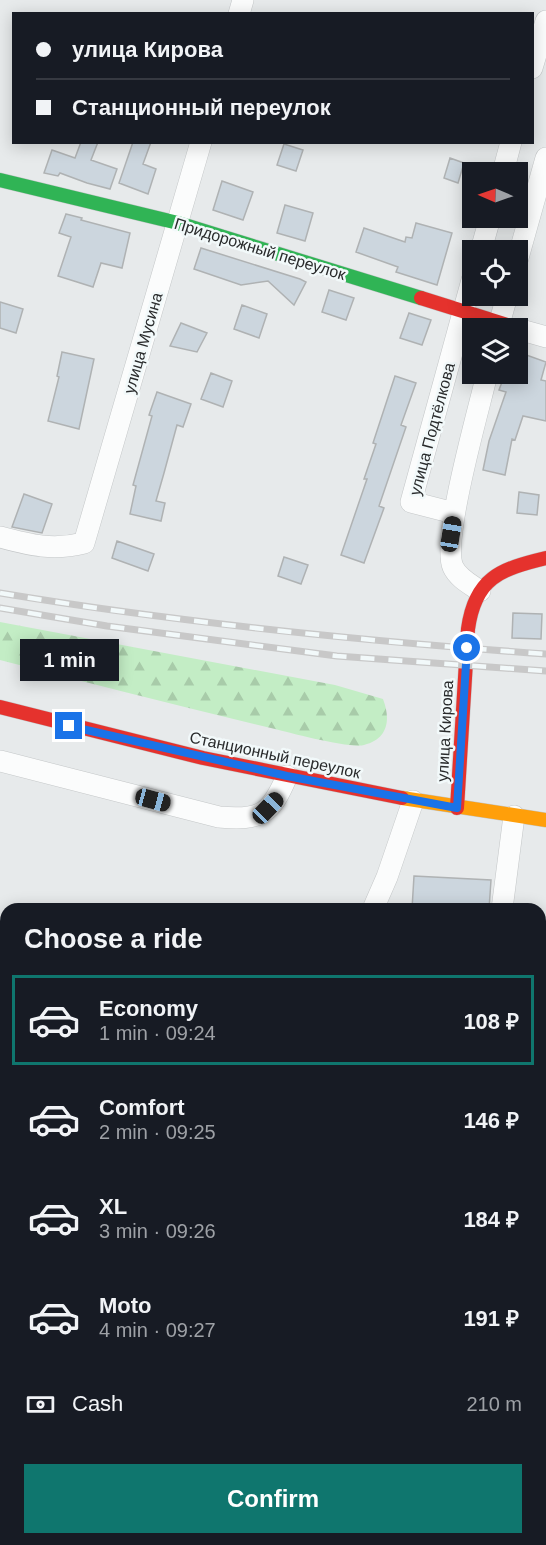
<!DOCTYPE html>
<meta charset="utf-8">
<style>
:root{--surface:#171b24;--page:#242831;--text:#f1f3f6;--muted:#9ea1a6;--line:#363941;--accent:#0f766e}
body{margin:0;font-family:Arial,sans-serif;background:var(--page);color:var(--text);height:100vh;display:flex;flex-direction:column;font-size:22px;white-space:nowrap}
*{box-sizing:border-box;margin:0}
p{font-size:20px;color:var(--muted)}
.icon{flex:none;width:33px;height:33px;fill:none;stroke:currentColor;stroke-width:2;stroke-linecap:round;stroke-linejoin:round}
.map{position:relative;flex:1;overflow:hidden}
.panel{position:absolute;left:0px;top:903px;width:546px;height:642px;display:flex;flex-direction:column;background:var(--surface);border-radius:18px 18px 0 0;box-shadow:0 3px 15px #0003}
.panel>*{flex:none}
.top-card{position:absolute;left:12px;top:12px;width:522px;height:132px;border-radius:0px;box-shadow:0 3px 15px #0003;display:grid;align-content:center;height:132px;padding:0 24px;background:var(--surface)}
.needle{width:39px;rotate:272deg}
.buttons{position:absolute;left:462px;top:162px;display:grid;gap:12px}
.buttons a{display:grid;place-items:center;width:66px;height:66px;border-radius:0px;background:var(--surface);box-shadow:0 3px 15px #0003;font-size:30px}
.end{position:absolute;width:27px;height:27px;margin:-14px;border:8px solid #1a73e8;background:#fff;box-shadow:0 0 0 3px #fff}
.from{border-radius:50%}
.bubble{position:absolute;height:42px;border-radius:0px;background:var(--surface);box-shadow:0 3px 15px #0003;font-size:20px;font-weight:800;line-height:42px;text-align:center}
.car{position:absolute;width:18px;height:36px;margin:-18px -9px;border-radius:8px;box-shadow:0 0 4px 2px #0007;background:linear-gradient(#222 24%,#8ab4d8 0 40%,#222 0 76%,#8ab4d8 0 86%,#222 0)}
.top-card b{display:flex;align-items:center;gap:21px;height:57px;font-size:22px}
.top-card b+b{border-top:2px solid var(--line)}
.top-card i{width:15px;height:15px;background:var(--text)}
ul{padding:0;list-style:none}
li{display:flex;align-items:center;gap:18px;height:90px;margin:0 12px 9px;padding:0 12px;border:3px solid transparent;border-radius:0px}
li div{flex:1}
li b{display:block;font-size:22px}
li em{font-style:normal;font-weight:800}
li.on{border-color:var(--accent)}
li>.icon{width:54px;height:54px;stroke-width:1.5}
h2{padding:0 24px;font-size:27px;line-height:72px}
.pay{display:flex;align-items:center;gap:15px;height:66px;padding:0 24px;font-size:22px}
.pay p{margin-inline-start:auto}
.action{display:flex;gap:12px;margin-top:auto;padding:12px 24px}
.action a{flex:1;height:69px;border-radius:0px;background:var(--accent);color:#fff;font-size:24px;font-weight:800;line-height:69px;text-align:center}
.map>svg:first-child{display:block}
</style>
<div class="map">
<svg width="546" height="1545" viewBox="0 0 546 1545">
<defs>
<pattern id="grass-tufts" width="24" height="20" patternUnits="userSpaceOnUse" patternTransform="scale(1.5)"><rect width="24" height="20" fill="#c3edc5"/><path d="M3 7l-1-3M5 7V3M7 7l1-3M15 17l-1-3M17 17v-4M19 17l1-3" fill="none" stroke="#a8cba9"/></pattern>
<pattern id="forest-firs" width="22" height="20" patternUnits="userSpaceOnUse" patternTransform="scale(1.5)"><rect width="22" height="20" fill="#c3edc5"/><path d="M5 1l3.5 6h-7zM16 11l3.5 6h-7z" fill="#a8cba9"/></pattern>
</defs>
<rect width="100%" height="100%" fill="#e7eaeb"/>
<!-- grass -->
<path fill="url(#grass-tufts)" d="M540,953l6,1v356l-6,-1z"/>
<!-- forest -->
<path fill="url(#forest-firs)" d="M0,622l335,63 48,14c8,21 5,40 -19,46 -12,4 -74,-12 -89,-16 -92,-22 -184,-45 -275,-69z"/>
<!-- building -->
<path fill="#ccd6de" stroke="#afb2b3" stroke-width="1.5" d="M81,142h17l-7,18 26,9 -7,20 -23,-6 -27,-10 -2,3 -14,-3 8,-23 23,8z
M133,142h18l-8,22 13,5 -8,25 -29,-11z
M284,144l19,6 -7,21 -19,-6z
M450,158l14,5 -6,20 -14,-5z
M222,181l31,11 -10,28 -30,-10z
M285,205l28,8 -8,28 -28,-8z
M66,214l16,4 -1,2 49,13 -8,35 -21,-5 -8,24 -35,-11 13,-39 -12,-4z
M416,223l36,10 -15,52 -41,-13 2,-5 -42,-15 8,-24 41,14 1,-5 6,1z
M201,248l99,31 6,3 -12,23 -26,-24 -27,4 -47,-16z
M329,290l25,8 -8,22 -24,-8z
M0,302l23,7 -7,24 -16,-5z
M242,305l25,9 -8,24 -25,-9z
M409,313l22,7 -9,25 -22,-7z
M181,323l26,10 -10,19 -27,-6z
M62,352l32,7 -15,70 -31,-8 11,-44 -2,-1z
M518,352l28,10 -5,18 5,1v40l-23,-5 -8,24 -3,-1 -7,36 -22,-5 6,-29 17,-49 -7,-2 6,-16h13z
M211,373l21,8 -9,26 -22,-8z
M395,376l21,7 -15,42 5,2 -27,79 5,2 -20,55 -23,-8 26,-76h-3l12,-35 -3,-1z
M157,392l34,12 -8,23 -6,-2 -13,48 -8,28 9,2 -4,18 -31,-7 6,-28 -3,-1 19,-69 -3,-1z
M519,492l20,3 -2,20 -20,-2z
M24,494l28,10 -10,29 -30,-6z
M117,541l37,13 -6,17 -36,-13z
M284,557l24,8 -7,19 -23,-8z
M513,613l29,1 -1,25 -29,-1z
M414,876l77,4 -2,29h-77z"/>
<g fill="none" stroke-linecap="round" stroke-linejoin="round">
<defs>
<path id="lane" d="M540,1385l6,1
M346,1545l2,-6"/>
<path id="street" d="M239,14l4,-14
M532,68l14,-47
M503,172l8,-30
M481,250l9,-32
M518,258l28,-100
M498,328l9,-32
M518,329l28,8
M454,513l-43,-11 61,-222
M0,537c30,8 53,14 84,6l117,-401
M480,591c-10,-7 -22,-13 -27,-24 -12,-27 26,-158 34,-193
M0,761l219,56c42,4 52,-3 68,-41
M373,909l14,-32 26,-76
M502,909l12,-93
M2,1545l4,-26"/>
<path id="fast" d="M0,180l178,43 243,75"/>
<path id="slow" d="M402,798l144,22"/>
<path id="jam" d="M421,298l96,30
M0,707l203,51 199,40
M457,808l11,-179c7,-51 32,-60 78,-71"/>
</defs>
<!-- lane casing -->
<use href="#lane" stroke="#c4c7c8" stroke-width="12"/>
<!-- street casing -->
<use href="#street" stroke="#c4c7c8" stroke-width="22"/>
<!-- fast casing -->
<use href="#fast" stroke="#c4c7c8" stroke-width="15"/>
<!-- slow casing -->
<use href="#slow" stroke="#c4c7c8" stroke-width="15"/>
<!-- jam casing -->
<use href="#jam" stroke="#c4c7c8" stroke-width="15"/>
<!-- lane -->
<use href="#lane" stroke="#fbfcfc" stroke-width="10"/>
<!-- street -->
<use href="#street" stroke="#fbfcfc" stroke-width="21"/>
<!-- fast -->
<use href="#fast" stroke="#30b455" stroke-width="14"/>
<!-- slow -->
<use href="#slow" stroke="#ff9f0a" stroke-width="14"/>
<!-- jam -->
<use href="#jam" stroke="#e5322d" stroke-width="14"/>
<defs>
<path id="rail" d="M0,593c181,30 363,48 546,61
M0,608l107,18 230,30 209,15"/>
</defs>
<!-- rail casing -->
<use href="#rail" stroke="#c8c8c8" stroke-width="7"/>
<!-- rail -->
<use href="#rail" stroke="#f2f9fa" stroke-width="4.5" stroke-dasharray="14" stroke-linecap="butt"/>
</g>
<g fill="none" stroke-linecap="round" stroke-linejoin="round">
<!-- route -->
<path stroke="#1a73e8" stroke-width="8" d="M69,726l218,50 170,32 10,-160"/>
</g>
<g text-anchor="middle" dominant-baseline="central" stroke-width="5" stroke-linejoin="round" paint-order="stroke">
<!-- street labels -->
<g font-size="16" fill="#292b2c" stroke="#f2f9fa">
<text transform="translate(260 249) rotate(17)">Придорожный переулок</text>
<text transform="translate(143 343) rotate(-74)">улица Мусина</text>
<text transform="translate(432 429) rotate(-75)">улица Подтёлкова</text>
<text transform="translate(445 731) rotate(-87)">улица Кирова</text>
<text transform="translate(275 755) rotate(12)">Станционный переулок</text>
</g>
</g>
</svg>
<div class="buttons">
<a><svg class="needle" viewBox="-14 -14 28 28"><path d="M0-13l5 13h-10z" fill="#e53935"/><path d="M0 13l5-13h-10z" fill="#9ea1a6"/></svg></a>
<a><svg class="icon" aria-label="locate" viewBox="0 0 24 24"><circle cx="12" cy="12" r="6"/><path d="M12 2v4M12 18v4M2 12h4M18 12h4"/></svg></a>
<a><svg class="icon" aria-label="layers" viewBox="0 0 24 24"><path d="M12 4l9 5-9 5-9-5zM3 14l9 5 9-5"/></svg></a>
</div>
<i class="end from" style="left:467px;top:648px"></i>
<i class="end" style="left:69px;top:726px"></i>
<div class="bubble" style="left:20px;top:639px;width:99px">1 min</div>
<i class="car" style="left:451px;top:534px;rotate:9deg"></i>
<i class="car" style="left:153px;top:800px;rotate:105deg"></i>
<i class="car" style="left:268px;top:808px;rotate:44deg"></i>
<div class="top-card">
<b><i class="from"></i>улица Кирова</b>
<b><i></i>Станционный переулок</b>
</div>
<section class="panel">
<h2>Choose a ride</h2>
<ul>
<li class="on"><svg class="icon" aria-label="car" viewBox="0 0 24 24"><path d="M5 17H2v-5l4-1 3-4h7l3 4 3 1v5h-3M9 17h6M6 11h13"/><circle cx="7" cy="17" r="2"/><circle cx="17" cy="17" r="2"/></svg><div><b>Economy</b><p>1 min · 09:24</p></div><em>108 ₽</em></li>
<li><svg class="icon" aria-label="car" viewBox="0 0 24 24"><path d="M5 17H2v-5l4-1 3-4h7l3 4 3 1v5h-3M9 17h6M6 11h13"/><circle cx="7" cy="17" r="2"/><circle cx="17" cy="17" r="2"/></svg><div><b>Comfort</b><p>2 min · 09:25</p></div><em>146 ₽</em></li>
<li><svg class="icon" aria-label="car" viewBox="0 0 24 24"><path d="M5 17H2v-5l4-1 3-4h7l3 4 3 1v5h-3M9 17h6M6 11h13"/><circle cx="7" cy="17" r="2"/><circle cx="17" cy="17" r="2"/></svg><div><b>XL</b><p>3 min · 09:26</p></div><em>184 ₽</em></li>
<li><svg class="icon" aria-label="car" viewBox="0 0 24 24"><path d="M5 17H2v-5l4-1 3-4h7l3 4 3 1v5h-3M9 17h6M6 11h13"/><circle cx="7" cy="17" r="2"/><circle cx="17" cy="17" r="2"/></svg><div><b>Moto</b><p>4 min · 09:27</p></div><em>191 ₽</em></li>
</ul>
<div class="pay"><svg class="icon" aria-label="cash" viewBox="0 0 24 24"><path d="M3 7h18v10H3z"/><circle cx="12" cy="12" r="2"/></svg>Cash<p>210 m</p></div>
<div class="action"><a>Confirm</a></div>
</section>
</div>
